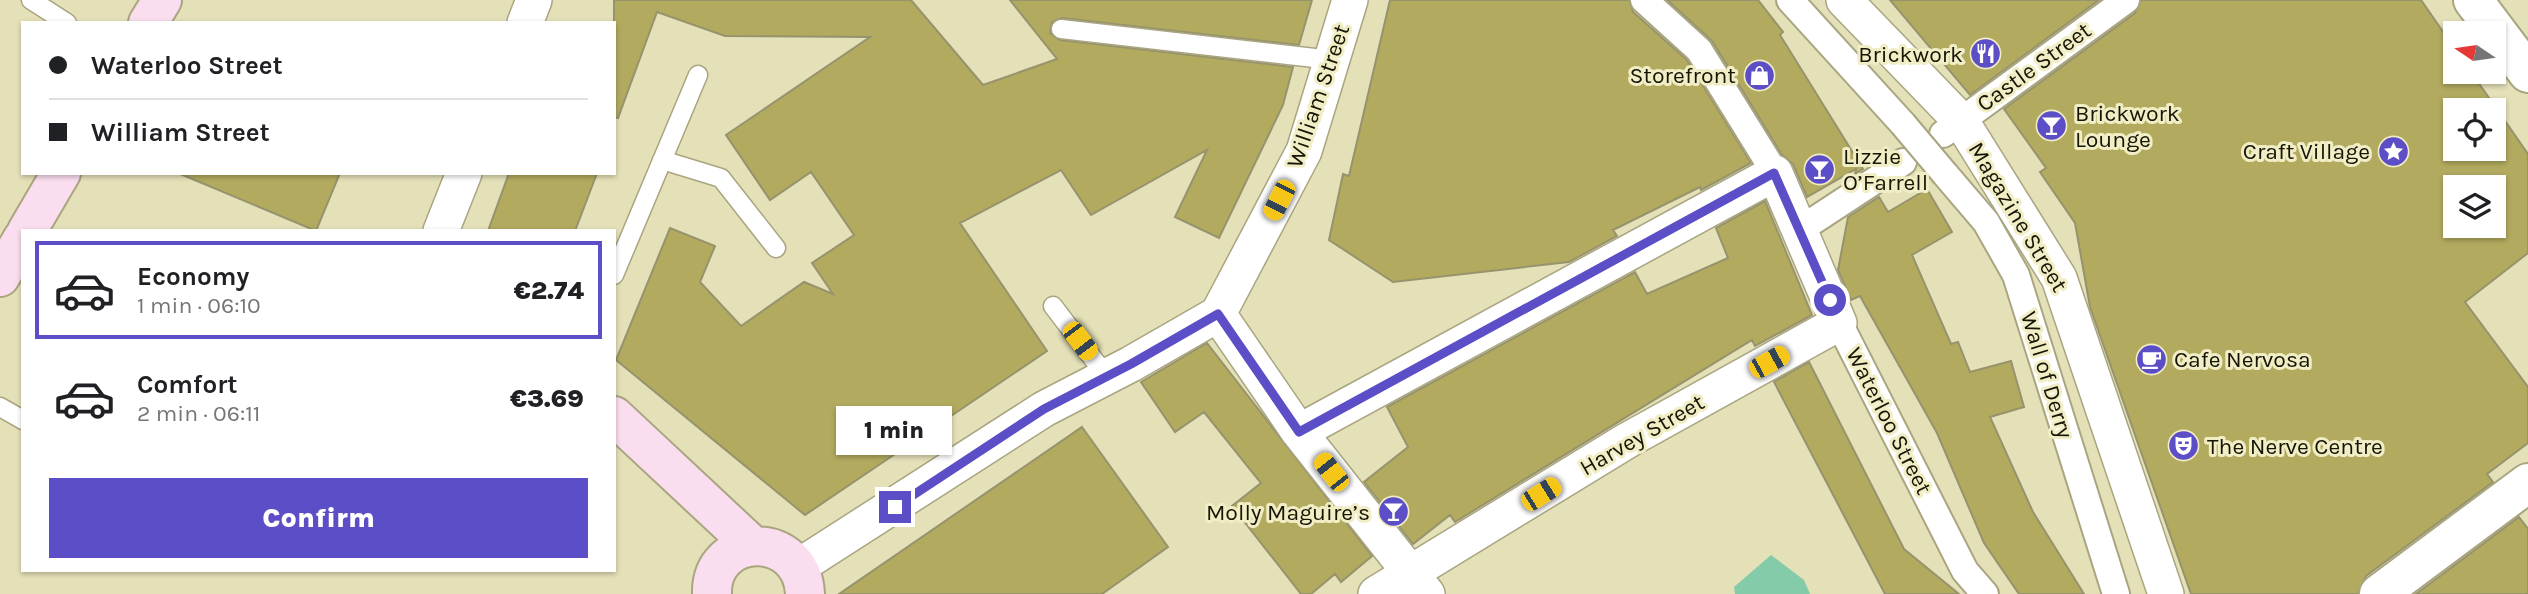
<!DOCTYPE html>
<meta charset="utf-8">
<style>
:root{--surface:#fff;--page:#f6f6f6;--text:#202124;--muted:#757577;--line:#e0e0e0;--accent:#5c4ec6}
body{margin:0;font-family:Karla,sans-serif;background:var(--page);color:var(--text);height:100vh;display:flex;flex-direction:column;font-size:26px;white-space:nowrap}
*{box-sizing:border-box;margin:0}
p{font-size:23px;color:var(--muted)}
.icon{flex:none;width:38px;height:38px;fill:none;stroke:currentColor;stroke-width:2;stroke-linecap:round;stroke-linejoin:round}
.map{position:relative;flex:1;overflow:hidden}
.panel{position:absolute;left:21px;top:229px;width:595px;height:343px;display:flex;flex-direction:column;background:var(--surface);border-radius:0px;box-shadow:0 2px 5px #0004}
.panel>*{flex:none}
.top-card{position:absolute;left:21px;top:21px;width:595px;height:154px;border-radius:0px;box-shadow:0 2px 5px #0004;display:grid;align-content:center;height:154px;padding:0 28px;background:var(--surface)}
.needle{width:46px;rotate:283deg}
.controls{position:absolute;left:2443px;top:21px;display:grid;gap:14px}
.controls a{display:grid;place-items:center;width:63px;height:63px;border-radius:0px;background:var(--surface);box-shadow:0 2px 5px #0004;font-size:35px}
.end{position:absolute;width:32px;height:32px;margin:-16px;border:9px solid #5c4ec6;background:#fff;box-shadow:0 0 0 4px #fff}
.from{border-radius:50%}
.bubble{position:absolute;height:49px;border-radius:0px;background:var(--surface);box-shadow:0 2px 5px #0004;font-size:23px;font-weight:800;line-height:49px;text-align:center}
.car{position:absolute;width:21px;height:42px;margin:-21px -10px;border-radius:9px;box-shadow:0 0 5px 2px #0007;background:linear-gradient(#f5c518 24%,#345 0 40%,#f5c518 0 76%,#345 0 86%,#f5c518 0)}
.top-card b{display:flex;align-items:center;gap:24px;height:66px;font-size:26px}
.top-card b+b{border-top:2px solid var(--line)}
.top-card i{width:18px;height:18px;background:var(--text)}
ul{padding:12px 0 0;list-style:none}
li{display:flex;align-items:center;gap:21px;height:98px;margin:0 14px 10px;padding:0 14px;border:4px solid transparent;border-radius:0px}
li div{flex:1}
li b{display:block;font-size:26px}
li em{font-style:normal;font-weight:800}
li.on{border-color:var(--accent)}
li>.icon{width:63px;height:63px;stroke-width:1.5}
.button{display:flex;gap:14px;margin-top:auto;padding:14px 28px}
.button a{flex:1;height:80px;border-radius:0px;background:var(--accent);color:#fff;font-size:28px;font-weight:800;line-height:80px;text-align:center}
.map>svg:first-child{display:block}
</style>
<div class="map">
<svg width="2528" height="594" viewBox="0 0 2528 594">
<rect width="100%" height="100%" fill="#e4e0b8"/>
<!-- green -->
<path fill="#84cbaa" d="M1771,555l33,25 6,14h-75l-1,-7z"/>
<!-- building -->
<path fill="#b2aa5f" stroke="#96936d" stroke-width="2" fill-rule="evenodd" d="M614,0h297l72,85 74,-26 -47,-59h302l-13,45 -237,-27 -10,4 -2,11 10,7 233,27 -10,38 -64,133 -44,-21 32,-67 -116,65 -30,-45 -101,53 87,128 -242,164 -189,-155 54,-132 45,18 -15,36 41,44 63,-44 29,12 -21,-31 42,-28 -43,-63 -41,28 -44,-65 144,-98 -145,-1 -68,-24 -39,106 -4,-1z
M1390,0h239l4,12 54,48 64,103 -50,27 -1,-3 -87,43 4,6 -48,26 -176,20 -64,-42 14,-66 6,2z
M1667,0h91l25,32 -3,3 83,134 -8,5 1,-5 -49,28 -14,-33 -11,-9 -70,-114z
M1890,0h209l-129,95z
M2141,0h280l34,49v23h16l57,82v99l-63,49 63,85v56l-41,31 6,8 -127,94 -8,18h-167l-101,-287 -15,-84 -35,-51 6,-4 -42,-59 131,-96zM2455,110h39v39h-39zM2455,187h39v39h-39z
M178,173h162l-24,58z
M509,173h88l-22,58h-87z
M1927,189l25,43 -40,23 39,89 7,-2 12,30 41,-11 13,46 -34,10 43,95 51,82h-65l-35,-51 -47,-110 -77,-137 -9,4 -13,-30 10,-53 31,-20 9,15z
M1765,201l47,114 -57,31 -3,-6 -297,182 -5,-7 -37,29 -49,-62 44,-35 -21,-40 248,-135 12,22 81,-36 -12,-30z
M1207,343l165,213 -31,26 -6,-8 -24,20h-10l-69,-88 29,-23 -57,-71 -29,20 -34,-50z
M1809,362l95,187 55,45h-74l-111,-212z
M1082,427l86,120 -66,47h-263z
M2519,517l9,12v65h-112z"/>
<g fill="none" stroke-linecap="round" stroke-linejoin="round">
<defs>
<path id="service" d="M31,0l36,23
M1061,29l271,31
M662,160l59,18 55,70
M614,275l84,-200
M1053,306l54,71
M0,407l23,13"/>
<path id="pedestrian" d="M1644,0l55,50 76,123
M1790,0l113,124
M1943,134l183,-134
M1945,174l41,48 30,53 100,319
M1801,229l102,-67
M1839,323l126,248 20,23"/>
<path id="minor" d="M1844,0l117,121 98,157 107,316
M525,23l9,-23
M441,231l23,-58
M1218,314l81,118 128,162
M1299,432l476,-259 64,150 -211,117 -252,154
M798,567l246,-158 87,-45 87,-50 86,-163 46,-151"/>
<path id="tertiary" d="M2473,0l55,73
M2379,594l149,-111"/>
<path id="secondary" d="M148,23l14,-23
M27,231l34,-58
M0,277l23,-39
M614,416l139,130
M712,594c-2,-62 90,-65 93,0"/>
</defs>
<!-- service casing -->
<use href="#service" stroke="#a9a580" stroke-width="21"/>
<!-- pedestrian casing -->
<use href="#pedestrian" stroke="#a9a580" stroke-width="30"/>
<!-- minor casing -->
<use href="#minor" stroke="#a9a580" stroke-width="38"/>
<!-- tertiary casing -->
<use href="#tertiary" stroke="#a9a580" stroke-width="42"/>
<!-- secondary casing -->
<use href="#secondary" stroke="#a9a580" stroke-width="42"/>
<!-- service -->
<use href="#service" stroke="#fff" stroke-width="18"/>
<!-- pedestrian -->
<use href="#pedestrian" stroke="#fff" stroke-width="26"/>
<!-- minor -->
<use href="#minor" stroke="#fff" stroke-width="35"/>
<!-- tertiary -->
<use href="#tertiary" stroke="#fff" stroke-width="38"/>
<!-- secondary -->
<use href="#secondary" stroke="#faddee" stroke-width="38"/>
<defs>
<path id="pedestrian-bridge" d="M1903,124l42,50"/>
</defs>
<!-- pedestrian-bridge casing -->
<use href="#pedestrian-bridge" stroke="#a9a580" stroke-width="30" stroke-linecap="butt"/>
<!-- pedestrian-bridge -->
<use href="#pedestrian-bridge" stroke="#fff" stroke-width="26"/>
</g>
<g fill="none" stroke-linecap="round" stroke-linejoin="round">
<!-- route -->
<path stroke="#5c4ec6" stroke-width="9" d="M895,507l149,-98 87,-45 87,-50 81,118 475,-259 56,127"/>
</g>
<!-- icons -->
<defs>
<symbol id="restaurant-disc" viewBox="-11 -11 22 22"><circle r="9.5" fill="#5c4ec6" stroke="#f1edc5"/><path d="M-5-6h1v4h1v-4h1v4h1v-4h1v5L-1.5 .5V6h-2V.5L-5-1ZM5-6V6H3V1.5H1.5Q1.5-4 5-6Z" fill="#fff"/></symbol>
<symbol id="shop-disc" viewBox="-11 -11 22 22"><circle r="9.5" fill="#5c4ec6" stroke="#f1edc5"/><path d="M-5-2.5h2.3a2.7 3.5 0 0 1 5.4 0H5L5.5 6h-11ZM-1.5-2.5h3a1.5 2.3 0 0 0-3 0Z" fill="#fff"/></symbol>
<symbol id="bar-disc" viewBox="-11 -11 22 22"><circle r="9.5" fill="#5c4ec6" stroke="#f1edc5"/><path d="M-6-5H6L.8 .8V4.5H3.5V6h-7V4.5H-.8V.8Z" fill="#fff"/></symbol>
<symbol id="sight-disc" viewBox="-11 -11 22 22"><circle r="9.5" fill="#5c4ec6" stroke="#f1edc5"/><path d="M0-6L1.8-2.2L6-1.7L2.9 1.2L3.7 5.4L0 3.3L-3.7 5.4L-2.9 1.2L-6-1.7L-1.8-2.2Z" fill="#fff"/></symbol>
<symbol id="cafe-disc" viewBox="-11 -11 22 22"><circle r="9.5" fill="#5c4ec6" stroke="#f1edc5"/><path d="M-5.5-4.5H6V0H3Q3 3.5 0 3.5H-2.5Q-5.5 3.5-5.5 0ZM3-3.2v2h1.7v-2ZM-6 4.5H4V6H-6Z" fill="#fff"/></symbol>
<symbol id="theatre-disc" viewBox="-11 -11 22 22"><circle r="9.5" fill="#5c4ec6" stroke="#f1edc5"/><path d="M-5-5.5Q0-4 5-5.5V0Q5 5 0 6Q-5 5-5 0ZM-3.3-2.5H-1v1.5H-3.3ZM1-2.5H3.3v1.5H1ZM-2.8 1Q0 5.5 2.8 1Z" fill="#fff"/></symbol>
</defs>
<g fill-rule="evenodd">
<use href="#restaurant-disc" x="1968" y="36" width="35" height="35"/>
<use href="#shop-disc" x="1742" y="58" width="35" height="35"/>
<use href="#bar-disc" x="2034" y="108" width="35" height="35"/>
<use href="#sight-disc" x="2376" y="134" width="35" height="35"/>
<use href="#bar-disc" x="1802" y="152" width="35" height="35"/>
<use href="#cafe-disc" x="2134" y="342" width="35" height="35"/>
<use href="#theatre-disc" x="2166" y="428" width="35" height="35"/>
<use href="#bar-disc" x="1376" y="494" width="35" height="35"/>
</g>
<g text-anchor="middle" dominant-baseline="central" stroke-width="6" stroke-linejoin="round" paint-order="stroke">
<!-- poi labels -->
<g font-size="23" fill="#161506" stroke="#f1edc5" text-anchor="end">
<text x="1963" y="54">Brickwork</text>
<text x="1736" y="75">Storefront</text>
<text x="2075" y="113" text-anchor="start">Brickwork<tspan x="2075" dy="26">Lounge</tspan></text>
<text x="2370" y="151">Craft Village</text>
<text x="1843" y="156" text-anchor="start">Lizzie<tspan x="1843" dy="26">O’Farrell</tspan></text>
<text x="2174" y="359" text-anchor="start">Cafe Nervosa</text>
<text x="2207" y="446" text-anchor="start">The Nerve Centre</text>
<text x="1370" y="512">Molly Maguire’s</text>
</g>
<!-- street labels -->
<g font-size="23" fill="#161506" stroke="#f1edc5">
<text transform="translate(2034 67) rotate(-36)">Castle Street</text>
<text transform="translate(1318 96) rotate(-71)">William Street</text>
<text transform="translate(2018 217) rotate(59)">Magazine Street</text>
<text transform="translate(2047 375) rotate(73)">Wall of Derry</text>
<text transform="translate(1889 421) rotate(63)">Waterloo Street</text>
<text transform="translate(1642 435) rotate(-30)">Harvey Street</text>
</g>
</g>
</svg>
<div class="controls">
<a><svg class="needle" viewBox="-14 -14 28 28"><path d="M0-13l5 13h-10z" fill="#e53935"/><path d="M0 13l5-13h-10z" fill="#757577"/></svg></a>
<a><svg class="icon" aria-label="locate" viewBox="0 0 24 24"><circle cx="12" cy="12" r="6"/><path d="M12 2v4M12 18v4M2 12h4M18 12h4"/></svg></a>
<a><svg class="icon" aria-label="layers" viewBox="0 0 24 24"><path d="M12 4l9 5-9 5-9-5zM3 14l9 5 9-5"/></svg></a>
</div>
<i class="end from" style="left:1830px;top:300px"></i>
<i class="end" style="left:895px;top:507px"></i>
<div class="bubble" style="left:836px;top:406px;width:116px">1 min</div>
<i class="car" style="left:1279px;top:200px;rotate:207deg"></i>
<i class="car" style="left:1080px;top:341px;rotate:143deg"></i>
<i class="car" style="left:1769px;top:362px;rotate:61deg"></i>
<i class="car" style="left:1331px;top:472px;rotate:322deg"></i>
<i class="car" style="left:1541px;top:494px;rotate:58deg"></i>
<div class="top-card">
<b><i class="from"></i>Waterloo Street</b>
<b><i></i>William Street</b>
</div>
<section class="panel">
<ul>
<li class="on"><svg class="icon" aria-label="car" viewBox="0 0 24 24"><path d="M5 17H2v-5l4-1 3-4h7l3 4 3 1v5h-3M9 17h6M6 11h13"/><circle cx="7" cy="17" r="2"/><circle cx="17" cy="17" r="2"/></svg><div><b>Economy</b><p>1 min · 06:10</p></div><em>€2.74</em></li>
<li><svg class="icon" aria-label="car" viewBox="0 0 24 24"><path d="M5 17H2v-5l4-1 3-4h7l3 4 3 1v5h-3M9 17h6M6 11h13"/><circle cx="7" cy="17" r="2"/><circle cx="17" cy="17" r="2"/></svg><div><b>Comfort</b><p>2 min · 06:11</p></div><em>€3.69</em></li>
</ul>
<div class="button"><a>Confirm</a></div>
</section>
</div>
